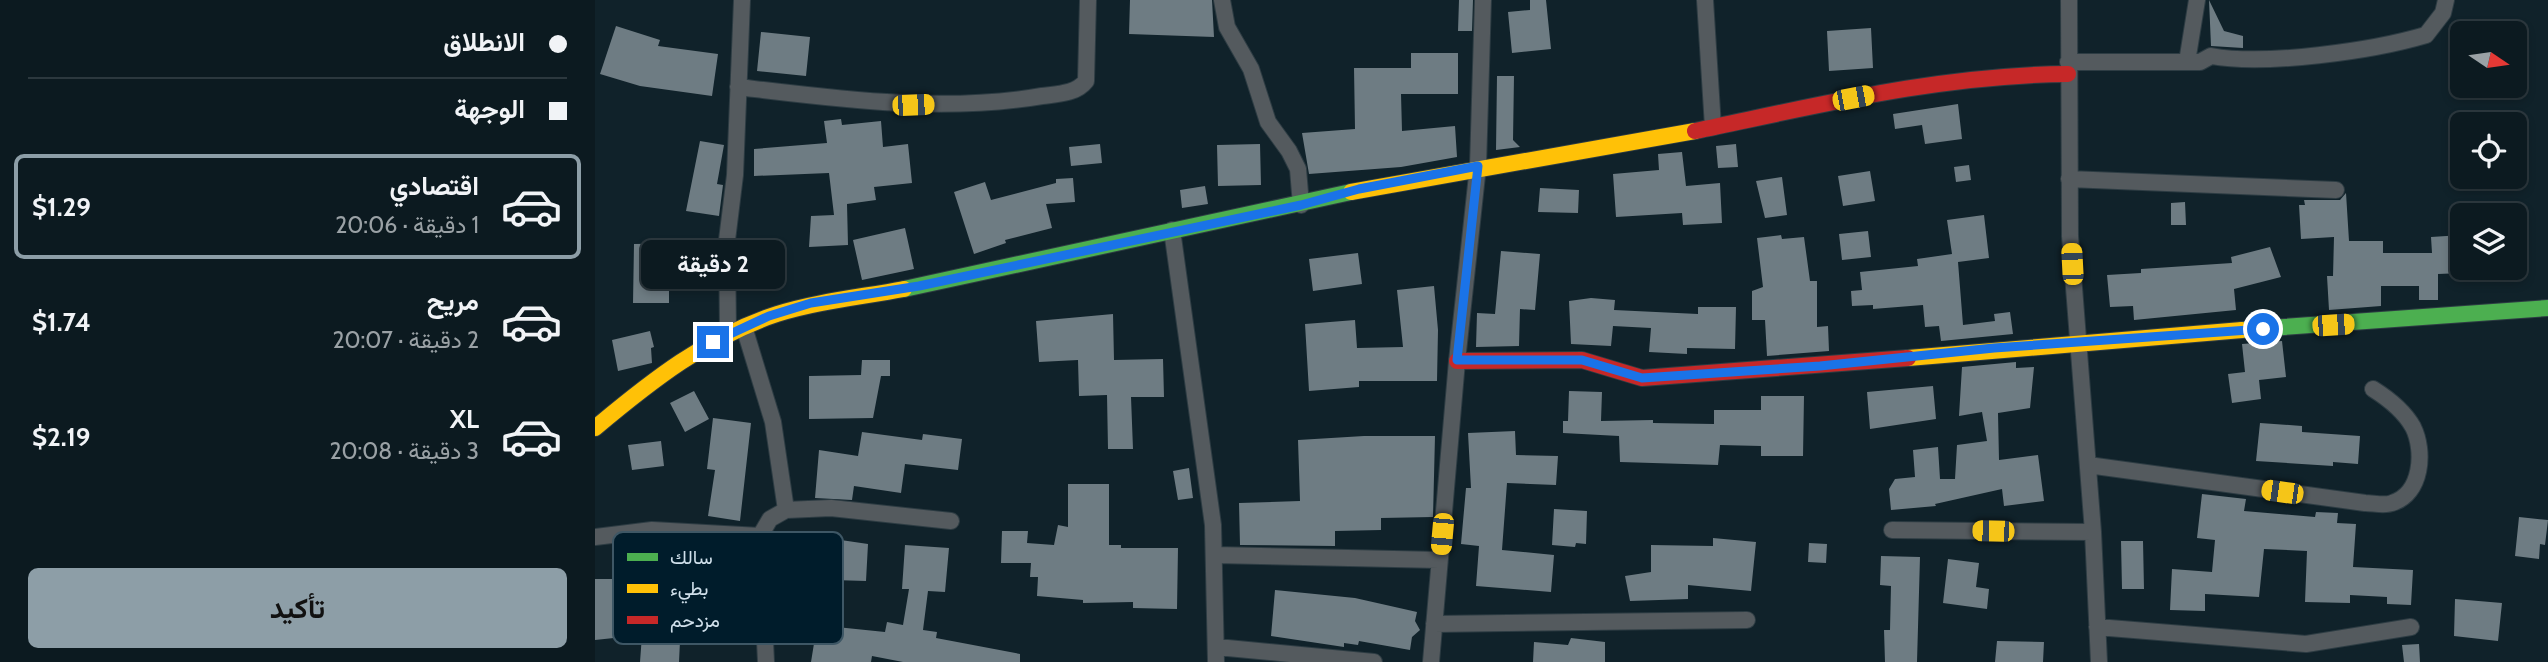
<!DOCTYPE html>
<html lang="ar">
<meta charset="utf-8">
<style>
:root{--surface:#0c1a20;--page:#1a272d;--text:#f1f3f6;--muted:#9aa1a5;--line:#2c383e;--accent:#8d9ea7}
body{margin:0;font-family:Cabin,Vazirmatn,sans-serif;background:var(--page);color:var(--text);direction:rtl;height:100vh;display:flex;flex-direction:column;font-size:26px;white-space:nowrap}
*{box-sizing:border-box;margin:0}
p{font-size:23px;color:var(--muted)}
.icon{flex:none;width:38px;height:38px;fill:none;stroke:currentColor;stroke-width:2;stroke-linecap:round;stroke-linejoin:round}
.map{position:relative;flex:1;overflow:hidden;direction:ltr}
.panel{display:flex;flex-direction:column;background:var(--surface);width:595px}
.panel>*{flex:none}
.guide{display:grid;align-content:center;height:154px;padding:0 28px;background:var(--surface)}
.needle{width:46px;rotate:103deg}
.tools{position:absolute;left:1855px;top:21px;display:grid;gap:14px}
.tools a{display:grid;place-items:center;width:77px;height:77px;border-radius:10px;background:var(--surface);box-shadow:0 4px 10px #0003,0 0 0 2px var(--line);font-size:35px}
.end{position:absolute;width:32px;height:32px;margin:-16px;border:9px solid #1a73e8;background:#fff;box-shadow:0 0 0 4px #fff}
.from{border-radius:50%}
.bubble{position:absolute;height:49px;border-radius:10px;background:var(--surface);box-shadow:0 4px 10px #0003,0 0 0 2px var(--line);font-size:23px;font-weight:700;line-height:49px;text-align:center;direction:rtl}
.car{position:absolute;width:21px;height:42px;margin:-21px -10px;border-radius:9px;box-shadow:0 0 5px 2px #0007;background:linear-gradient(#f5c518 24%,#345 0 40%,#f5c518 0 76%,#345 0 86%,#f5c518 0)}
.guide b{display:flex;align-items:center;gap:24px;height:66px;font-size:26px}
.guide b+b{border-top:2px solid var(--line)}
.guide i{width:18px;height:18px;background:var(--text)}
ul{padding:0;list-style:none}
li{display:flex;align-items:center;gap:21px;height:105px;margin:0 14px 10px;padding:0 14px;border:4px solid transparent;border-radius:10px}
li div{flex:1}
li b{display:block;font-size:26px}
li em{font-style:normal;font-weight:700}
li.current{border-color:var(--accent)}
li>.icon{width:63px;height:63px;stroke-width:1.5}
.primary-button{display:flex;gap:14px;margin-top:auto;padding:14px 28px}
.primary-button a{flex:1;height:80px;border-radius:10px;background:var(--accent);color:#111;font-size:28px;font-weight:700;line-height:80px;text-align:center}
main{display:flex;flex:1;min-height:0}
.map>svg:first-child{display:block}
</style>
<main>
<div class="map">
<svg width="1953" height="662" viewBox="0 0 1953 662">
<rect width="100%" height="100%" fill="#10222a"/>
<!-- building -->
<path fill="#6e7c83" d="M535,0h82l2,37 -85,-3z
M864,0h14l-1,31h-14z
M935,0h16l5,49 -39,4 -4,-41 22,-2z
M1614,0l15,31 19,5v12l-32,-2z
M21,26l44,14 -2,6 60,8 -6,42 -72,-10 -40,-12z
M1276,28l2,40 -44,3 -2,-40z
M166,32l49,5 -4,39 -49,-5z
M816,53h47v41h-57l1,37 53,-5 2,31 -56,10 -92,7 -7,-41 53,-4 -1,-61h57z
M902,76h17l-1,64 7,7 -24,3z
M1363,104l4,35 -37,5 -3,-19 -27,4 -2,-15z
M246,119l1,6 39,-4 2,26 25,-3 4,39 -38,4 2,13 -29,4 1,41 -39,2 2,-31 23,-1 -5,-42 -75,3v-27l73,-6 -3,-22z
M105,141l24,4 -7,39 6,1 -4,31 -33,-5z
M505,144l2,19 -31,3 -2,-19z
M665,144l1,41 -43,1 -1,-41z
M1141,144l2,23 -20,1 -2,-22z
M1087,152l4,34 34,-3 2,40 -39,2 -1,-12 -66,4 -3,-43 46,-4 -1,-16z
M1374,165l2,15 -15,2 -2,-15z
M1275,171l5,30 -32,5 -5,-30z
M1187,177l5,38 -22,3 -9,-37z
M478,178l2,24 -29,2 6,24 -47,12 1,3 -32,11 -20,-62 31,-10 6,18 65,-17v-4z
M610,186l3,18 -26,4 -2,-18z
M945,188l39,2 -1,23 -40,-1z
M1751,193l3,48h34v12h49l-1,-16 31,-2v38l-24,1v26h-19v-14h-38v20l-52,4 -2,-34h6l1,-39 -33,2 -2,-34h6l-1,-5h36z
M1590,202l1,23h-15v-22z
M1389,215l5,43 -31,4 5,63 32,-4 -1,-7 16,-2 3,22 -72,7 -2,-15 -14,1 -2,-22 -50,4v-4l-21,1 -1,-15 11,-1 -2,-18 58,-6 -1,-7 35,-5 -5,-34z
M310,228l9,41 -52,11 -9,-40z
M1273,231l3,26 -29,3 -3,-26z
M1186,235l1,4 22,-2 6,44h7v46l11,-1 1,25 -62,5 -2,-36h-13v-29l11,-4 -6,-49z
M108,243l1,16 -35,1v43h-36l1,-59z
M1675,247l11,30 -47,12 2,21 -102,10 -1,-14 -23,1 -3,-32 34,-2v-4l91,-6 -1,-6z
M906,251l39,3 -5,56 -15,-1 -1,37 -43,1 1,-34 18,1z
M763,253l4,31 -49,7 -4,-32z
M839,286l4,44 -1,51h-78v6l-50,4 -4,-67 50,-4 2,28 46,-1 -6,-57z
M996,298l24,2 -1,10 84,4v-7h38l-1,42 -48,-1v6l-38,-2 2,-24 -38,-2 -2,20 -40,-2 -2,-43z
M518,314l1,46 49,-1 1,38h-33l2,52h-25l-1,-54 -28,1 -1,-36 -39,2 -3,-41z
M55,331l4,16 -3,1 1,15 -34,8 -6,-31z
M1687,341l4,36 -27,3 2,19 -29,4 -4,-29 17,-2 -3,-28z
M267,360h28v16h-9l-8,42 -64,1v-43l52,-1z
M1421,362v6l18,-1 -4,41 -32,5 1,47 39,-5 6,46 -40,5 -2,-17 -67,15 1,2 -45,4 -2,-21 6,-10 20,-2 -2,-27 25,-3 2,32h15l2,-34 30,-4 -5,-29 -23,4 3,-49z
M1338,386l3,33 -66,10 -3,-37z
M99,391l15,28 -24,13 -15,-29z
M974,391l33,1 -1,29 52,-1v3l61,1v-14h47v-14h43l-1,60h-42v-10l-41,-1 -2,20 -98,-3 -1,-26 -56,-3v-12h5z
M118,418l38,5 -11,98 -32,-5 7,-46 -8,-1z
M1665,423l42,3v6l58,4 -2,28 -25,-2v4l-77,-5z
M920,431l1,24 42,1 -2,29 -49,-2 -5,67 52,5 -3,37 -75,-6 3,-40 -18,-2 5,-56h5l-3,-55z
M267,432l60,8 1,-6 39,5 -4,31 -53,-6 -4,29 -47,-7 -2,14 -37,-2 4,-48 39,6z
M769,436h71l-2,81 -52,1v12l-46,1v15l-95,-1 -1,-42 61,-2 -2,-61z
M66,441l3,25 -32,4 -4,-25z
M594,468l4,30 -15,2 -5,-29z
M473,484h41v61h12v3h57l-1,61 -44,-1v-6l-50,1v-3l-46,-4 1,-19h-8l1,-14h-30l1,-32h26l-1,12 27,2 4,-20 10,2z
M1607,494l44,5 -2,12 71,6 1,-5 22,1 -1,10 19,1 -3,43 60,3 -2,35 -24,-1v-7l-37,-2v8l-45,-1 2,-51 -43,-2 -5,48 -54,-3v17l-35,-1 2,-41 40,3 3,-32 -18,-2z
M959,509l33,2 -1,33 -10,-1 -1,4 -23,-2z
M1924,517l29,3 -3,25 -5,-1 -1,15 -24,-3z
M205,534l68,10 -2,37 -33,-1 -1,15 -27,-2 2,-16 -12,-1z
M1118,538l43,4 -5,49 -63,-6v14l-58,2 -5,-25 26,-4v-27l62,1z
M1526,541h22l1,48h-22z
M1214,543l18,1 -1,19 -18,-1z
M310,545l44,3 -4,44 -17,-1 -5,39 14,2 -1,6 84,16v8h-117l-31,-6 -1,6h-60l6,-37 68,7 2,-10 16,3 6,-36h-7z
M38,555l51,2 -5,105h-39l2,-27 -47,5v-61h37z
M1286,556l39,1 -3,105h-32l-1,-32h6l1,-44 -11,-1z
M1353,559l31,4 -3,24 13,2 -2,20 -44,-6z
M680,590l80,8 62,14 -2,9 5,9 -8,7 -2,13 -51,-9 -1,4 -14,-2v4l-73,-11z
M1860,599l47,4 -4,38 -44,-5z
M976,638l34,4v20h-72l1,-20 34,3z
M1402,641l47,1 -1,20h-48z
M1824,644l1,18h-16l-2,-17z"/>
<g fill="none" stroke-linecap="round" stroke-linejoin="round">
<defs>
<path id="street" d="M627,0l5,27 24,42 17,53 21,29 9,18 3,36
M1110,0l8,127
M1474,0l1,236 23,296 6,130
M1473,62h132l11,-6c54,10 161,-5 215,-21l17,-22 3,-13
M1592,62l10,-62
M143,87c101,12 203,26 304,9 15,-2 34,-2 44,-15l2,-81
M1474,179l267,11
M577,230l41,295 3,137
M149,327l29,95 13,88 45,-2 120,13
M133,334l-1,-94 8,-65 7,-175
M1493,465l277,38c8,0 20,3 27,0 30,-9 33,-52 21,-76 -9,-16 -24,-28 -40,-38
M1297,530l201,2
M0,537l57,-7 108,6
M620,555l224,5
M839,624l313,-4
M1502,627l209,17 105,-17
M622,647l157,15
M171,662l-6,-126 10,-17 16,-9
M836,662l26,-301 21,-195 5,-166"/>
<path id="fast" d="M309,289l447,-97
M1647,330l306,-22"/>
<path id="slow" d="M756,192l344,-61
M1313,358l334,-28
M0,428c56,-47 112,-91 182,-114 42,-13 85,-17 127,-25"/>
<path id="jam" d="M1100,131c125,-26 245,-56 373,-57
M862,361l125,-1 60,18 266,-20"/>
</defs>
<!-- street casing -->
<use href="#street" stroke="#2d3c43" stroke-width="18"/>
<!-- fast casing -->
<use href="#fast" stroke="#2d3c43" stroke-width="18"/>
<!-- slow casing -->
<use href="#slow" stroke="#2d3c43" stroke-width="18"/>
<!-- jam casing -->
<use href="#jam" stroke="#2d3c43" stroke-width="18"/>
<!-- street -->
<use href="#street" stroke="#545a5e" stroke-width="16"/>
<!-- fast -->
<use href="#fast" stroke="#4caf50" stroke-width="16"/>
<!-- slow -->
<use href="#slow" stroke="#ffc107" stroke-width="16"/>
<!-- jam -->
<use href="#jam" stroke="#c62828" stroke-width="16"/>
</g>
<g fill="none" stroke-linecap="round" stroke-linejoin="round">
<!-- route -->
<path stroke="#1a73e8" stroke-width="9" d="M118,342l56,-26 42,-13 108,-17 382,-81 58,-16 119,-23 -21,194h125l60,18 178,-12 174,-18 269,-19"/>
</g>
<!-- legend -->
<rect x="18" y="532" width="230" height="112" rx="10" fill="#001c2b" stroke="#3e5765" stroke-width="2"/>
<rect x="32" y="553" width="31" height="8" fill="#4caf50"/>
<rect x="32" y="584" width="31" height="9" fill="#ffc107"/>
<rect x="32" y="616" width="31" height="8" fill="#c62828"/>
<g font-size="19" fill="#d0e0eb">
<text x="75" y="564">سالك</text>
<text x="75" y="595">بطيء</text>
<text x="75" y="627">مزدحم</text>
</g>
</svg>
<div class="tools">
<a><svg class="needle" viewBox="-14 -14 28 28"><path d="M0-13l5 13h-10z" fill="#e53935"/><path d="M0 13l5-13h-10z" fill="#9aa1a5"/></svg></a>
<a><svg class="icon" aria-label="locate" viewBox="0 0 24 24"><circle cx="12" cy="12" r="6"/><path d="M12 2v4M12 18v4M2 12h4M18 12h4"/></svg></a>
<a><svg class="icon" aria-label="layers" viewBox="0 0 24 24"><path d="M12 4l9 5-9 5-9-5zM3 14l9 5 9-5"/></svg></a>
</div>
<i class="end from" style="left:1668px;top:329px"></i>
<i class="end" style="left:118px;top:342px"></i>
<div class="bubble" style="left:46px;top:240px;width:144px">2 دقيقة</div>
<i class="car" style="left:1258px;top:98px;rotate:79deg"></i>
<i class="car" style="left:318px;top:105px;rotate:88deg"></i>
<i class="car" style="left:1477px;top:264px;rotate:357deg"></i>
<i class="car" style="left:1738px;top:325px;rotate:86deg"></i>
<i class="car" style="left:1687px;top:492px;rotate:278deg"></i>
<i class="car" style="left:1398px;top:531px;rotate:271deg"></i>
<i class="car" style="left:847px;top:534px;rotate:185deg"></i>
</div>
<section class="panel">
<div class="guide">
<b><i class="from"></i>الانطلاق</b>
<b><i></i>الوجهة</b>
</div>
<ul>
<li class="current"><svg class="icon" aria-label="car" viewBox="0 0 24 24"><path d="M5 17H2v-5l4-1 3-4h7l3 4 3 1v5h-3M9 17h6M6 11h13"/><circle cx="7" cy="17" r="2"/><circle cx="17" cy="17" r="2"/></svg><div><b>اقتصادي</b><p>1 دقيقة · 20:06</p></div><em>$1.29</em></li>
<li><svg class="icon" aria-label="car" viewBox="0 0 24 24"><path d="M5 17H2v-5l4-1 3-4h7l3 4 3 1v5h-3M9 17h6M6 11h13"/><circle cx="7" cy="17" r="2"/><circle cx="17" cy="17" r="2"/></svg><div><b>مريح</b><p>2 دقيقة · 20:07</p></div><em>$1.74</em></li>
<li><svg class="icon" aria-label="car" viewBox="0 0 24 24"><path d="M5 17H2v-5l4-1 3-4h7l3 4 3 1v5h-3M9 17h6M6 11h13"/><circle cx="7" cy="17" r="2"/><circle cx="17" cy="17" r="2"/></svg><div><b>XL</b><p>3 دقيقة · 20:08</p></div><em>$2.19</em></li>
</ul>
<div class="primary-button"><a>تأكيد</a></div>
</section>
</main>
